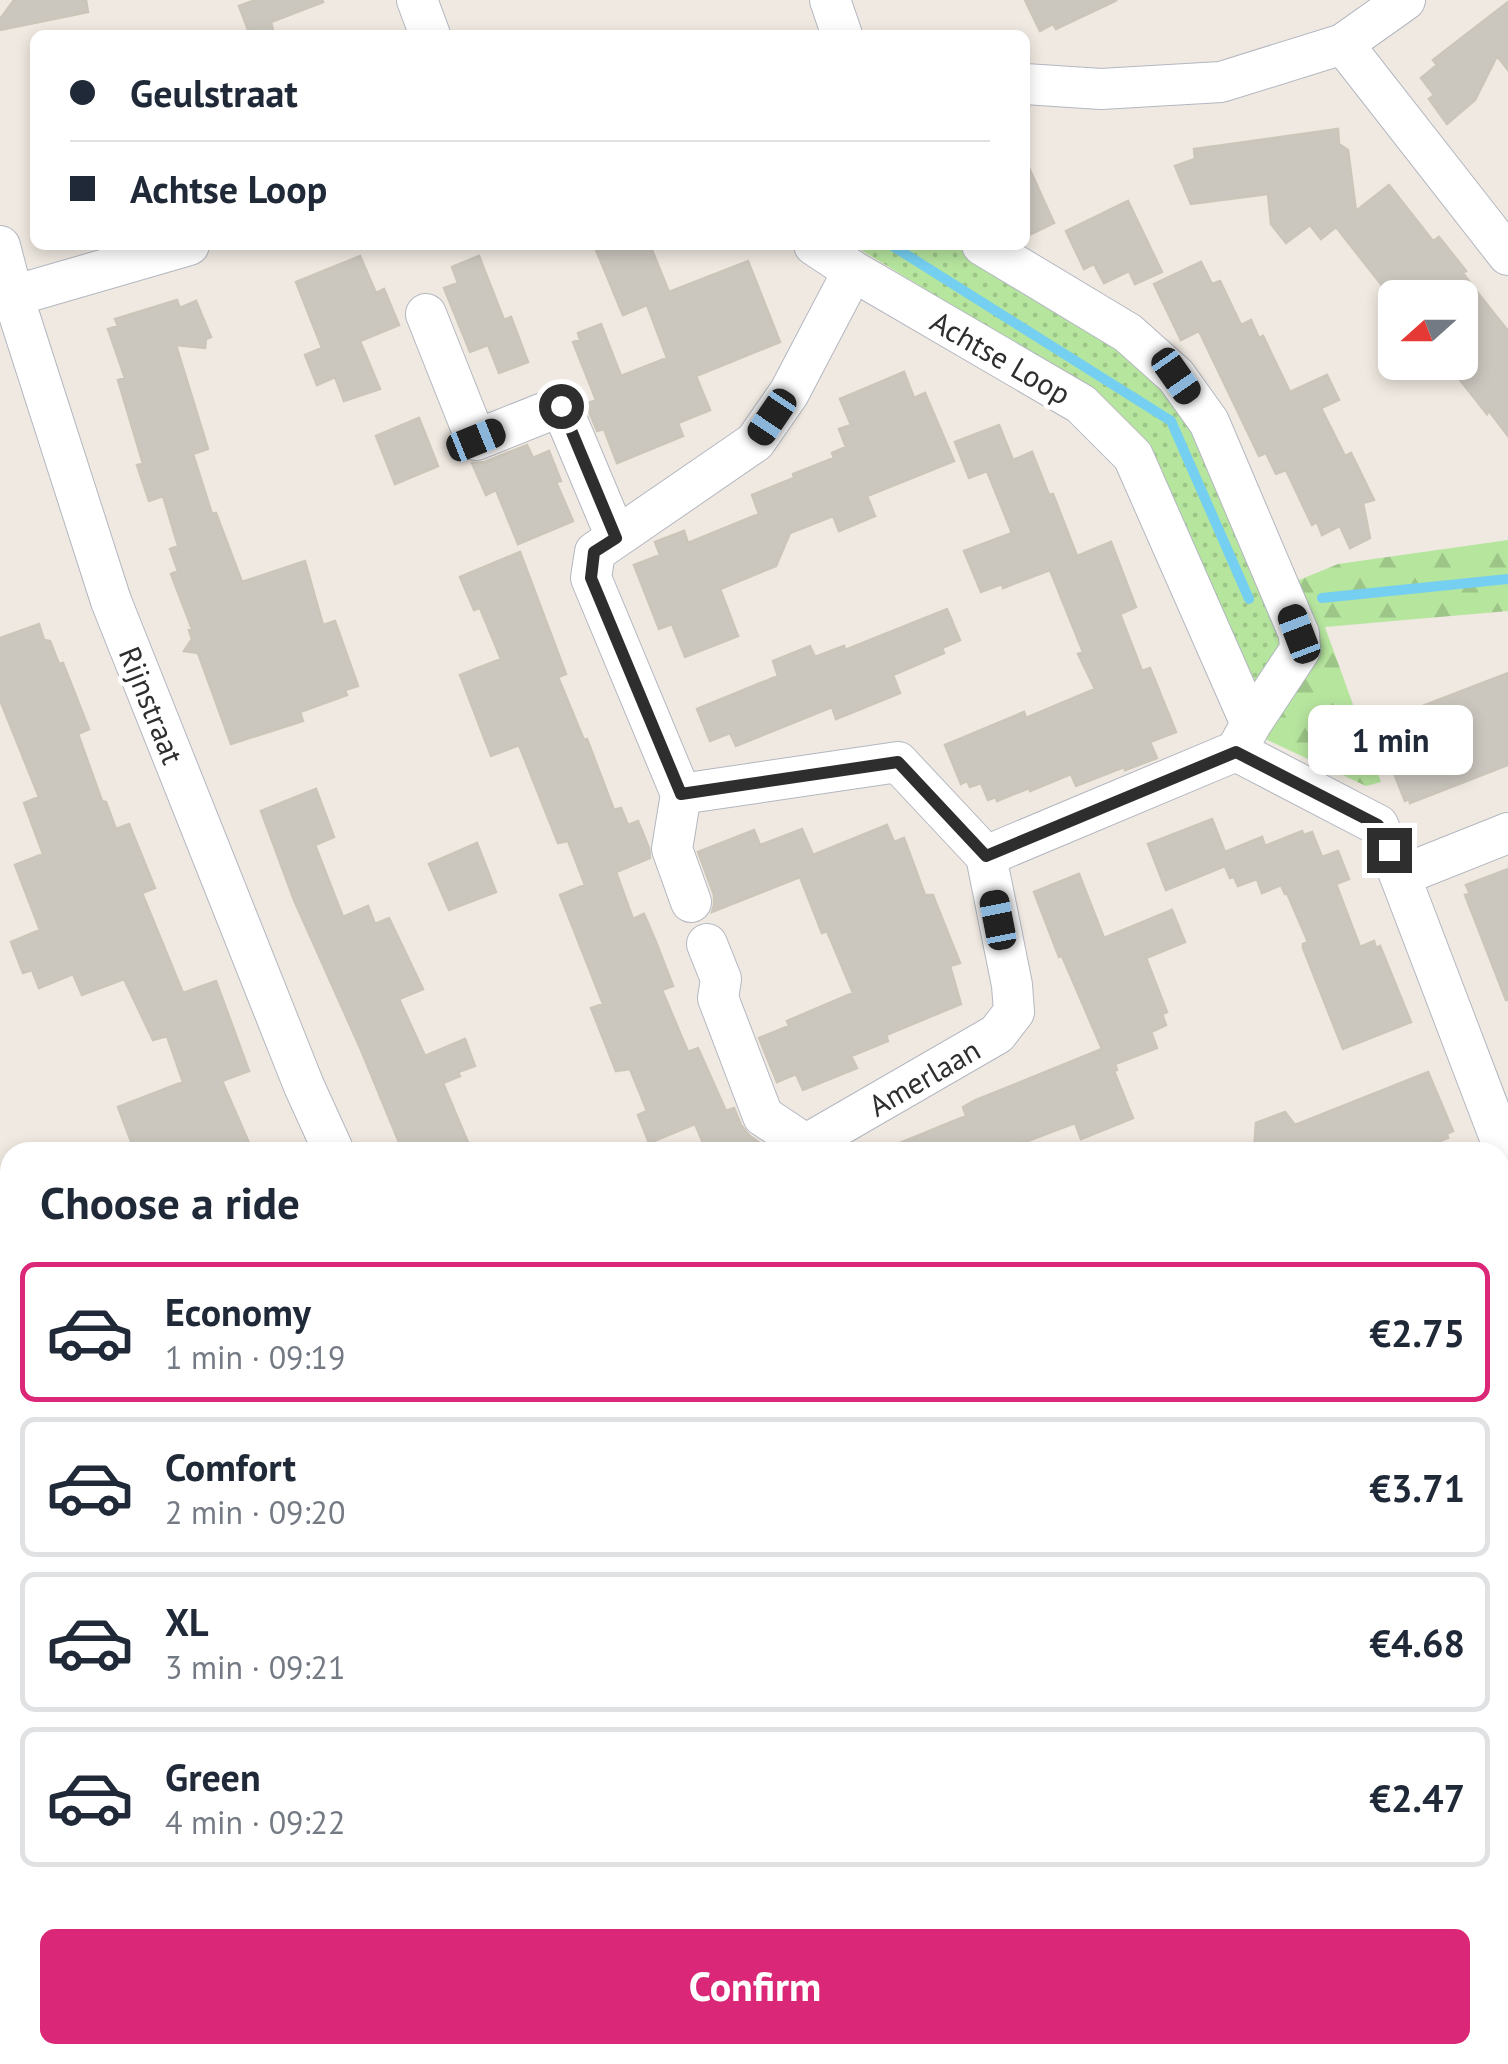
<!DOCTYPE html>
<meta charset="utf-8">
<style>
:root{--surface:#fff;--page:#f2f2f3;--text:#1f2937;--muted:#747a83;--line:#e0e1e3;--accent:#db2777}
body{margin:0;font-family:"PT Sans",sans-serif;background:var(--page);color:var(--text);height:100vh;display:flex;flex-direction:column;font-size:38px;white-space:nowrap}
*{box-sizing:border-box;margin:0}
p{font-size:32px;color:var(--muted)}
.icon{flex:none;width:55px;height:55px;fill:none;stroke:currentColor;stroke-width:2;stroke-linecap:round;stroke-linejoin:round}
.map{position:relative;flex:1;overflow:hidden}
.panel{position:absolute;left:0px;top:1142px;width:1510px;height:922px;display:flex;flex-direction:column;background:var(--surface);border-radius:30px 30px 0 0;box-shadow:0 5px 15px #0003}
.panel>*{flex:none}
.banner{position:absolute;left:30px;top:30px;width:1000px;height:220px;border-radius:15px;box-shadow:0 5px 15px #0003;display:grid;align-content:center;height:220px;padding:0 40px;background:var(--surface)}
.needle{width:65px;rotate:249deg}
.buttons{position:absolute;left:1378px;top:280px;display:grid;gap:20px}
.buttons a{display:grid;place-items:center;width:100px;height:100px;border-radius:15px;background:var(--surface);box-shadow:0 5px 15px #0003;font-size:50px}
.end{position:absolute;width:45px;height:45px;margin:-22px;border:12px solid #2e2e2e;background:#fff;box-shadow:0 0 0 5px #fff}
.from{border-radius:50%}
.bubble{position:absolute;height:70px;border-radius:15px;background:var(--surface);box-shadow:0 5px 15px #0003;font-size:32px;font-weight:600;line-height:70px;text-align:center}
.car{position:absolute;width:30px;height:60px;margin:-30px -15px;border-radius:12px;box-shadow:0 0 8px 2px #0007;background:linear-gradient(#222 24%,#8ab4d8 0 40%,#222 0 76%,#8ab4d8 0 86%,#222 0)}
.banner b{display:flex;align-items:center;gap:35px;height:95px;font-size:38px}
.banner b+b{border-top:2px solid var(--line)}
.banner i{width:25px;height:25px;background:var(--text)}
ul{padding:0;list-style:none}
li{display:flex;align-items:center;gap:30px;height:140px;margin:0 20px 15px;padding:0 20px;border:5px solid var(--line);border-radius:15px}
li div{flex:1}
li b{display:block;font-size:38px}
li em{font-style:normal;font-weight:600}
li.active{border-color:var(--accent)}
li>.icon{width:90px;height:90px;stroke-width:1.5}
h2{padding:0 40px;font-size:45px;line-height:120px}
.action{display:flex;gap:20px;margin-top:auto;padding:20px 40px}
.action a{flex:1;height:115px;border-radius:15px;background:var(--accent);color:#fff;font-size:40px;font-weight:600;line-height:115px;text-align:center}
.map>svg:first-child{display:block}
</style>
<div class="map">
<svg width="1508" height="2064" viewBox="0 0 1508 2064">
<defs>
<pattern id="grass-dots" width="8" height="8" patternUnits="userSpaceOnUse" patternTransform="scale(2.5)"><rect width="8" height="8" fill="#b6e59e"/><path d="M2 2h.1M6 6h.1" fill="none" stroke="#9dc588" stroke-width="1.8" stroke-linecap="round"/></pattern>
<pattern id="forest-firs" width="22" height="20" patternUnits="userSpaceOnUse" patternTransform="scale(2.5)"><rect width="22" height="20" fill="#b6e59e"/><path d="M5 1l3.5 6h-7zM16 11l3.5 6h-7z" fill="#9dc588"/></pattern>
</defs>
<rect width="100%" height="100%" fill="#efe9e1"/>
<!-- grass -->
<path fill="url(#grass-dots)" d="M853,245h108l162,98 78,87 91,208 -35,59 -169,-308z
M1508,1711v353h-126l-6,-9h124v-341z
M510,2055h333l11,9h-381l9,-5z"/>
<!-- forest -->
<path fill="url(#forest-firs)" d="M1508,540v71l-183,16 56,155 -15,4 -101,-47 27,-156 46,-19z"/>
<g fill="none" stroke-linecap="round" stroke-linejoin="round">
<!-- stream -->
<path stroke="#75cff0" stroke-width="10" d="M891,245l280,176 78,178
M1322,598l186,-19"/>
</g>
<!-- building -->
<path fill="#cbc7bf" stroke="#cbc5ba" stroke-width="2.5" d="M14,0h72l2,12 -88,18v-11z
M255,0h67l1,2 -52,20 3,13h-24l-11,-29z
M1025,0h92l-61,29 -3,-5 -13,7z
M1508,2v68l-11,-14 -22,44 -28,24 -18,-25 5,-4 -13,-17 16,-13 -4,-5z
M1338,129l1,15 9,6 8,61 33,-26 44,56 6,-4 27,34 -3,2 11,15 34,43v105l-19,-25 -2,3 -41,-52h14v-64h-65v4l-59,-75 -15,12 -11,-14 -24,18 -15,-19 -3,-30 -77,10 -16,-38 20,-7 -1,-10z
M1025,159l29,64 -29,14z
M1128,201l34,71 -27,12 -6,-13 -25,12 -10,-19 -10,5 -18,-38z
M594,245h56l19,47 79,-31 32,81 -84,34 14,34 -32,13 5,13 -66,27 -13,-34 -7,2 -11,-27 10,-4 -23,-58 7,-2 -2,-7 23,-9 20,52 46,-18 -20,-53 -24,10z
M360,256l16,37 8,-4 15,36 -39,16 20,48 -36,12 -9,-24 -18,8 -12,-30 17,-7 -26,-66z
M479,256l25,64 7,-3 17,45 -29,11 -11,-28 -18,7 -26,-64 14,-5 -6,-16z
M1201,262l11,22 8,-3 21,44 10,-5 8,18 4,-2 27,56 37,-17 12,25 -18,8 24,48 6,-3 23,47 -11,3 7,35 -20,10 -10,-22 -18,9 -5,-13 -5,3 -26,-55 -10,4 -10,-21 -7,3 -60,-125 -18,9 -27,-56z
M177,300l3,8 16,-7 15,36 -5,2 -1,9 -29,-3 32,104 -15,5 19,60 4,-1 26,69 63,-21 18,64 12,-4 23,65 -13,4 2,5 -47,17 3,9 -72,23 -33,-91 -14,-2 8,-12 -3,-9 3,-1 -21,-55 7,-3 -8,-22 8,-3 -15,-50 -14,5 -12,-36 6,-1 -25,-84 7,-2 -17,-49 10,-3 -3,-7z
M904,372l10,26 11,-5 29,68 -87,35 8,20 -36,15 -6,-15 -43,17 -14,33 -56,23 18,47 -53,21 -13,-33 -13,5 -25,-64 26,-10 -5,-13 29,-11 4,12 71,-29 -7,-19 42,-17 -1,-4 41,-16 -2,-5 14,-6 -7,-18 12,-4 -11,-26z
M419,418l19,48 -43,18 -19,-48z
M999,425l14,35 19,-8 17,43 4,-1 24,62 34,-14 25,65 -16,7 22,57 8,-3 26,64 -26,10 7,16 -32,12 -1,-3 -48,19 -5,-12 -41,17 -1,-3 -32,13 -1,-4 -8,3 -7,-17 -11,4 -3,-6 -6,3 -16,-39 79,-33 2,6 69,-29 -17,-35 5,-2 -33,-82 -47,18 -1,-4 -21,8 -17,-41 48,-18 -25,-62 -18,7 -14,-36z
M527,445l6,13 16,-7 12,30 -5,1 17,39 -55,23 -22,-54 -10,5 -14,-32 13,-1z
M520,552l46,122 -8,3 26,63 3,-1 27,71 7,-2 7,17 10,-4 11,27 1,10 -34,14 17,47 11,-5 12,28 17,44 -11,4 26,62 10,-4 28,63 8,-3 7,17 9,11 14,10 4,6h-61l-12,-28 -46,19 -11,-28 9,-4 -17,-42 -14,2 -25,-63 12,-4 -43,-109 25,-10 -17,-44 -10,2 -39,-98 -28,11 -31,-81 41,-16 -21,-51 -6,2 -14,-33z
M947,609l13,31 -18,8 2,5 -51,22 7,18 -64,26 -4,-12 -96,39 -6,-13 -20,8 -13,-32 81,-33 -5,-15 37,-15 5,11 29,-11 1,4z
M39,624l5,16 6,1 9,23 4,-1 26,66 -11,5 24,67 4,1 10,27 13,-5 26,64 -13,5 41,100 33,-12 33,90 -27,10 31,71h-118l-17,-45 65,-25 -16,-46 -14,4 -29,-61 -42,16 -9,-21 -34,14 -7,-18 -9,3 -12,-31 29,-12 -25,-65 28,-11 -19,-51 15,-6 -39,-97v-62z
M1508,673v92l-98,38 -1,-4 -4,2 -19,-48 19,-7 -11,-29z
M316,789l18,48 -19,8 28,72 25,-11 7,18 14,-6 34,71 -24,10 26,57 40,-17 10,27 -17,6 2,4 -17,7 29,69h-69l-42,-102 -67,-150 -33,-89z
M1212,819l13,33 37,-15 3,9 37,-15 2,4 8,-3 10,25 16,-6 11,28 -13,5 24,63 14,-6 2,7 4,-2 31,76 -68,27 -40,-101v-4l5,-2 -21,-49 -2,1 -4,-9 -19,8 -5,-14 -19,7 -4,-9 -4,1 -5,-12 -59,24 -18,-46z
M887,825l7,17 10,-4 21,57h8l5,13 22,55 -10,3 11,38 -75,31 2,6 -37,15 6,12 -54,22 -7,-16 -19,8 -18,-44 30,-12 -2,-5 66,-28 -26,-62 -5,2 -22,-56 -88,35 2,-7v-10l-16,-43 56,-22 6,15 42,-16 11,26z
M477,843l19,49 -47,18 -20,-46z
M1508,869v131h-2l-41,-105 5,-1 -4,-9z
M1079,874l25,64 68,-28 13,32 -39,16 21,54 -5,2 4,11 -15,7 6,16 -42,16 2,6 -3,1 19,47 -52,21 -6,-16 -76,29h-121l88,-36 -3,-9 13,-7 126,-51 -40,-93 -3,1 -25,-65z
M1428,1072l25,59 -6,3 1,4 -36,14h-158l2,-29 29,-11 10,13z"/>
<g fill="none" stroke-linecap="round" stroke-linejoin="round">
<defs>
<path id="minor" d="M417,0l13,35
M830,0l12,35
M1343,44l165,211
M1025,84l76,5 120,-7 122,-38 62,-44
M814,245l39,26 228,133 52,52 118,268 -15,27 142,74 22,51 108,283
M982,245l146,88 48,43 33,46 90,212 1,16 -49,74
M0,246l13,50 98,305 193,485 30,66
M13,296l176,-51
M426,314l50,126 85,-34 55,131
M681,794l-9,55 19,53
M986,856l250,-105
M1400,876l108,-43
M707,944l14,35 -3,19 45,118 48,32
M811,1152l6,-14 180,-104 17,-22 -2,-27 -26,-129 -88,-94 -217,32 -90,-216 4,-26 160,-110 34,-49 64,-122
M0,1640l10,25
M1500,1684l8,-3
M145,2055l4,9
M430,2055l4,9
M939,2055l10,9
M253,2064l76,-9"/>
</defs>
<!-- minor casing -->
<use href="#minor" stroke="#b4b7c1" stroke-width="42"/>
<!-- minor -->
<use href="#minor" stroke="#fff" stroke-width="40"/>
</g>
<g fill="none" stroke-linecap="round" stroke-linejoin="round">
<!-- route -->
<path stroke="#2e2e2e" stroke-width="12" d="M561,406l55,132 -22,14 -3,26 90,216 217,-32 88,94 250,-104 142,73 11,25"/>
</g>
<g text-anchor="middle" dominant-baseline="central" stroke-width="9" stroke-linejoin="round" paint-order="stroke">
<!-- street labels -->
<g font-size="30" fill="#2e2e2e" stroke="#fff">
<text transform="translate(1001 357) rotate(30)">Achtse Loop</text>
<text transform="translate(152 705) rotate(68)">Rijnstraat</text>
<text transform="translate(924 1077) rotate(-30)">Amerlaan</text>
</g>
</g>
</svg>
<div class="buttons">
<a><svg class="needle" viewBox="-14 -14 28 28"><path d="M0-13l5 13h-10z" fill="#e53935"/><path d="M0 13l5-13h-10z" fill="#747a83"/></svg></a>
</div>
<i class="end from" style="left:561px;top:406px"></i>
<i class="end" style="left:1389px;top:850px"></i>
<div class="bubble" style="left:1308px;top:705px;width:165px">1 min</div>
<i class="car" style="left:1176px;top:376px;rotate:145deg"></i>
<i class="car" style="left:772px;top:417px;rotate:214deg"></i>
<i class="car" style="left:476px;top:440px;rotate:68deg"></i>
<i class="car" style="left:1299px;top:634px;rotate:339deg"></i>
<i class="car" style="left:998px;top:920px;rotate:349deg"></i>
<div class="banner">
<b><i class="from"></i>Geulstraat</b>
<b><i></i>Achtse Loop</b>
</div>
<section class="panel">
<h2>Choose a ride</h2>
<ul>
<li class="active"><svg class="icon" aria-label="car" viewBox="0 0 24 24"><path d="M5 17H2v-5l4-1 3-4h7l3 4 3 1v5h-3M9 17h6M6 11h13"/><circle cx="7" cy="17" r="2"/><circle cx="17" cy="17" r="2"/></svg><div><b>Economy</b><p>1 min · 09:19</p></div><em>€2.75</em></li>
<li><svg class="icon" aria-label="car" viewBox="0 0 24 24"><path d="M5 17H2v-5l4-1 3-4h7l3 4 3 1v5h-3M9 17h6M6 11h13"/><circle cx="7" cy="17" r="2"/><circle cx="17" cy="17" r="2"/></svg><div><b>Comfort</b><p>2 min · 09:20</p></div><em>€3.71</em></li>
<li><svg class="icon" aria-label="car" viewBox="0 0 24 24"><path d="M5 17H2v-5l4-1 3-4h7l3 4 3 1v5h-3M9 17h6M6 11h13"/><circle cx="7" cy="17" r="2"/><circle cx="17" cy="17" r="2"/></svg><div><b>XL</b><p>3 min · 09:21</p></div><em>€4.68</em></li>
<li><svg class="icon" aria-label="car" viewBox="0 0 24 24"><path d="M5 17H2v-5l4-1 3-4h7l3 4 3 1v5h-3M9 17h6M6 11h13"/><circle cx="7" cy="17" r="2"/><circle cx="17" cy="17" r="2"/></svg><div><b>Green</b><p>4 min · 09:22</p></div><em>€2.47</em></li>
</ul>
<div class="action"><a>Confirm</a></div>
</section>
</div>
